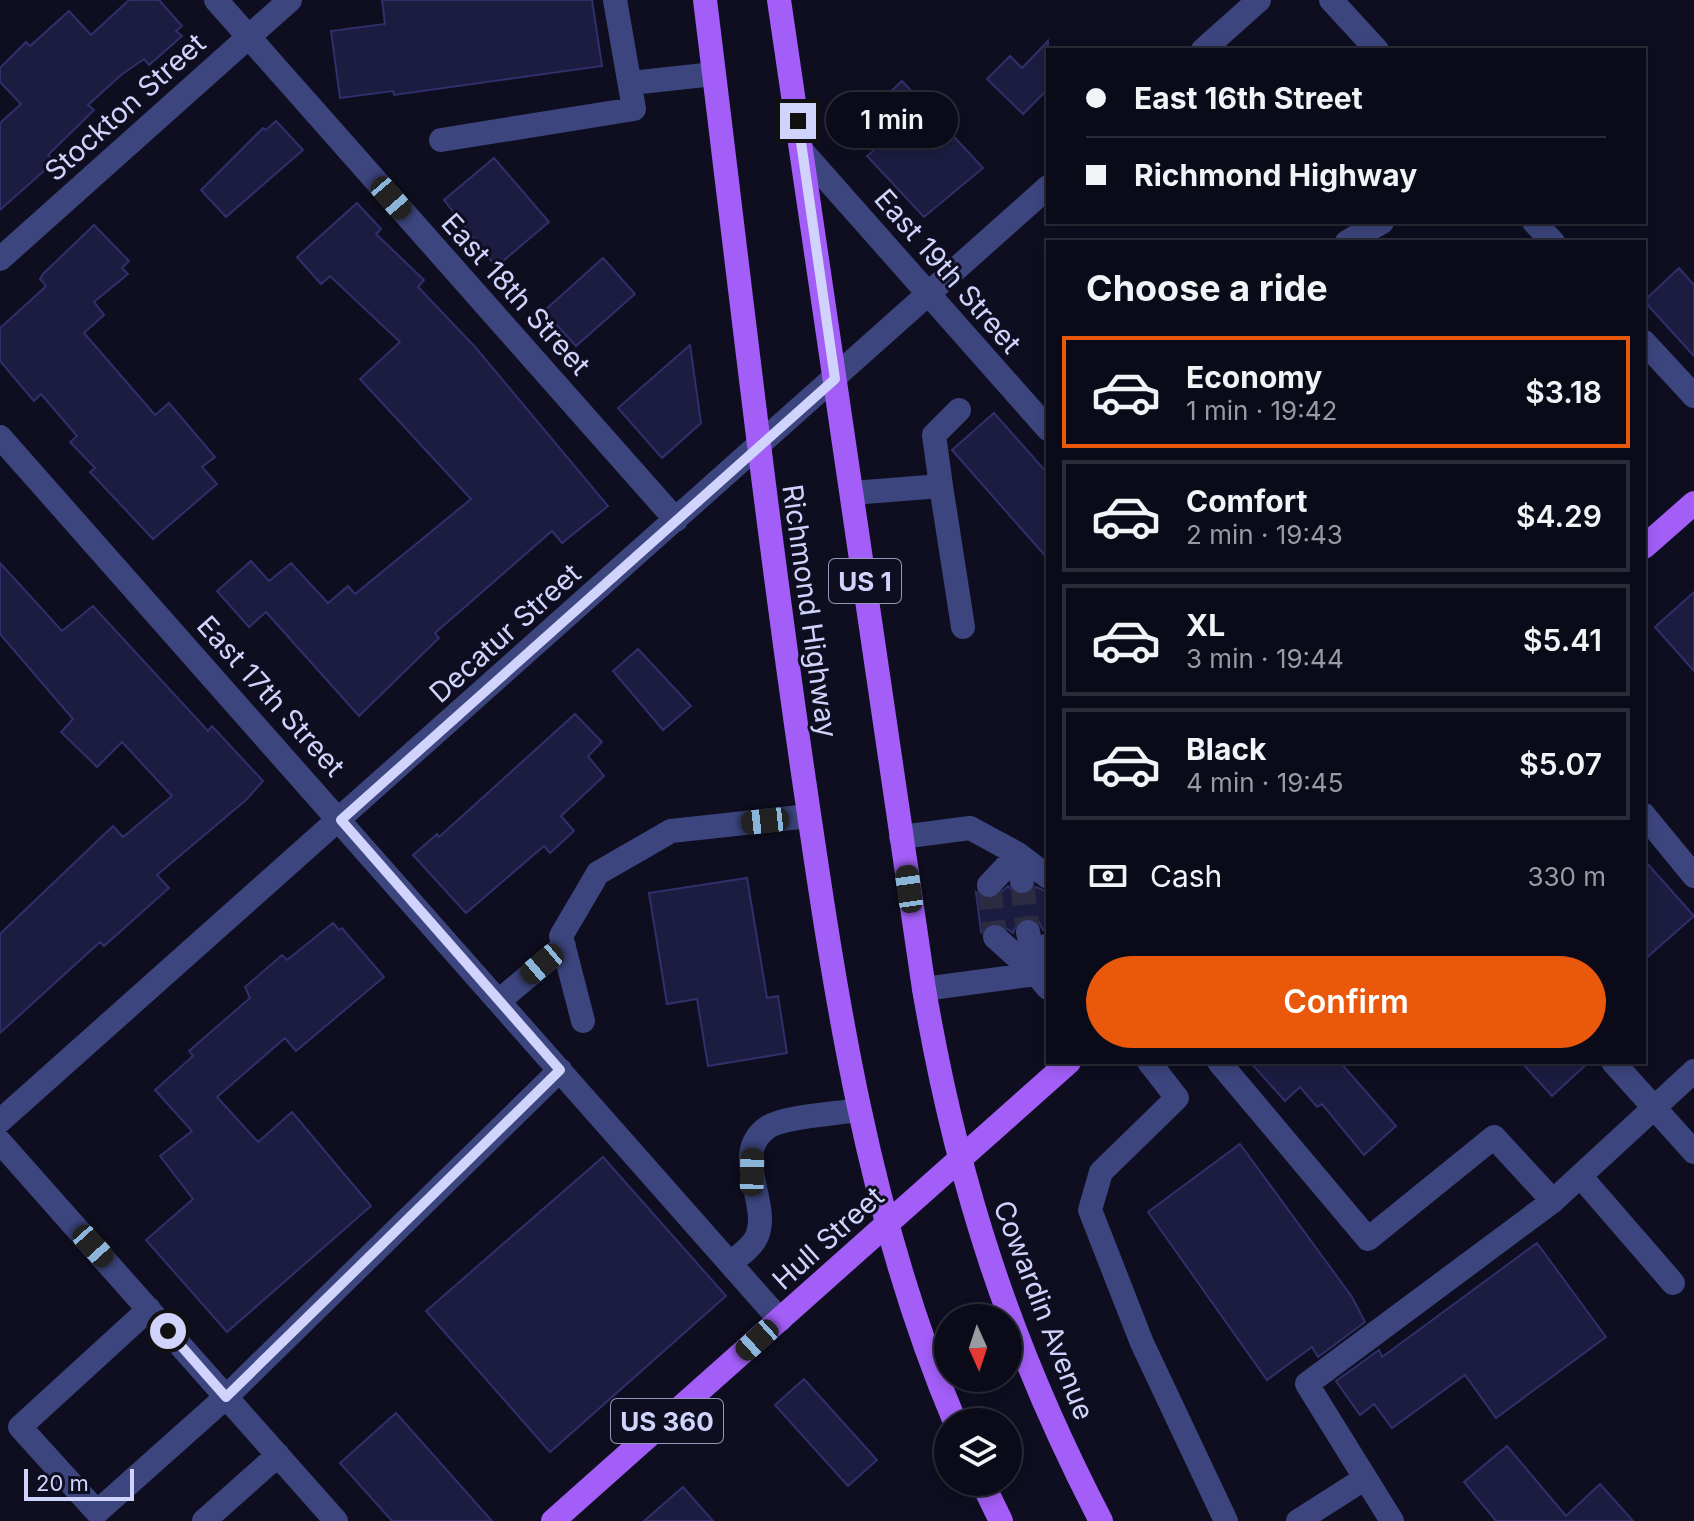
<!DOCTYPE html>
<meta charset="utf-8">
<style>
:root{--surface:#0a0a18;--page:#131321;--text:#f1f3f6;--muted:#999aa2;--line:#2a2b37;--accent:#ea580c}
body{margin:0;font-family:Inter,sans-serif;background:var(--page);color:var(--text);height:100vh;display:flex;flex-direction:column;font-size:30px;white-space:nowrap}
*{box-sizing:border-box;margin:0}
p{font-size:26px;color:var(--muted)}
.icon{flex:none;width:44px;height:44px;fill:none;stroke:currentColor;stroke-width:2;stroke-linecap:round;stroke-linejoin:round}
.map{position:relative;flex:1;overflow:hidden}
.side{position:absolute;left:1046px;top:240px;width:600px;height:824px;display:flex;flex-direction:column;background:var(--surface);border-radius:0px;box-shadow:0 4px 12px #0003,0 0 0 2px var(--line)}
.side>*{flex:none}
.guide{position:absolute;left:1046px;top:48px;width:600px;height:176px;border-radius:0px;box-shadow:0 4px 12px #0003,0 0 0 2px var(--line);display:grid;align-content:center;height:176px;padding:0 40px;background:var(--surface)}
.needle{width:52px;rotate:177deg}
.tools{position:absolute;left:934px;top:1304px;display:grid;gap:16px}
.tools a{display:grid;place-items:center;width:88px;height:88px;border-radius:50%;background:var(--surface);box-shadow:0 4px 12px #0003,0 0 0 2px var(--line);font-size:40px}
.scale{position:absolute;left:24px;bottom:20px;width:110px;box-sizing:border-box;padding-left:8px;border:4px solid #d0d3fc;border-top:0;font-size:22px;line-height:28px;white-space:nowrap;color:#d0d3fc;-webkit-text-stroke:6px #0e0e20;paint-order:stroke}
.end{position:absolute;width:36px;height:36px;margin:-18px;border:10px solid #d0d3fc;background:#111;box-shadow:0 0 0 4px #111}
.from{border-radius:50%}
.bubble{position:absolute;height:56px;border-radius:28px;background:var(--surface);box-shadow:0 4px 12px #0003,0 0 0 2px var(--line);font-size:26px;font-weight:600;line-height:56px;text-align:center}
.car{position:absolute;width:24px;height:48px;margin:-24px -12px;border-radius:10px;box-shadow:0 0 6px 2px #0007;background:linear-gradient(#222 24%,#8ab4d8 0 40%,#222 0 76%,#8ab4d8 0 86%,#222 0)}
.guide b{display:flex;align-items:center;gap:28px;height:76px;font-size:30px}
.guide b+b{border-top:2px solid var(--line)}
.guide i{width:20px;height:20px;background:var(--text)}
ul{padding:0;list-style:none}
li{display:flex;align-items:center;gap:24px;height:112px;margin:0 16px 12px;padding:0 24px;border:4px solid var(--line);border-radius:0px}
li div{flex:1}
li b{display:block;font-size:30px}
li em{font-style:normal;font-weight:600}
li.selected{border-color:var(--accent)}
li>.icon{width:72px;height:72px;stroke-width:1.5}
h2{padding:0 40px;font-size:36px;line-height:96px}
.pay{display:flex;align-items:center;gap:20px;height:88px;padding:0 40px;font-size:30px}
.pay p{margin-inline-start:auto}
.cta{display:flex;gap:16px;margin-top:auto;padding:16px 40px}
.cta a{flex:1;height:92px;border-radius:48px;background:var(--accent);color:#fff;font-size:32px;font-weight:600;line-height:92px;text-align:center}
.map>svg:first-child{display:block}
</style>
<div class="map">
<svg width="1694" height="1521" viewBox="0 0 1694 1521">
<rect width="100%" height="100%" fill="#0e0e20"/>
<!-- building -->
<path fill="#1c1c40" stroke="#302f6b" stroke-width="2" d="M129,0h30l23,26 -6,5 6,5 -33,29 -5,-6 -23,16 -33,30 6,5 -46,45 6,7 -54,48v-87l21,-19 -21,-22v-14l26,-26 4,4 39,-35 22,24z
M382,0h210l10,66 -208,29 -1,-4 -53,7 -9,-67 54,-7z
M1048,41v48l-25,25 -36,-35 23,-23 12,12z
M902,81l81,87 -59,49 -57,-61 10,-8 -22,-24z
M276,121l27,29 -77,67 -25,-27 62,-62 3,2z
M494,158l55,64 -53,45 -52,-67z
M357,203l24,26 -5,5 48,46 -6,7 58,61 132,158 -46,37 -10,-12 -117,102 4,5 -80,78 -93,-104 -17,15 -32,-36 34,-30 18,20 22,-18 37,40 20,-17 7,8 116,-95 -111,-120 40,-37 -70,-66 -9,8 -24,-27z
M94,225l35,36 -7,7 6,6 -34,28 10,13 -20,18 71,82 14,-12 46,54 -13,10 15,17 -64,55 -63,-67 5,-4 -25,-26 7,-6 -36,-42 -7,7 -34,-40v-33l42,-38 4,-4 -6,-7 3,-5z
M603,258l32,36 -59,52 -32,-35z
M1679,268l15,17v71l-50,-55z
M690,345l11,78 -39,35 -44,-50z
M994,413l54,61v85l-96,-109z
M0,563l62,68 31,-25 115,125 4,-5 51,55 -17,19 -89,75 12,13 -65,58 -4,-4 -100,91v-99l113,-108 10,11 49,-41 -50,-54 -25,25 -36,-35 12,-13 -73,-85z
M1694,592v79l-39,-44z
M638,649l53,57 -28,24 -50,-59z
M575,714l27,28 -14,14 16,20 -43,40 13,15 -24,22 -6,-7 -78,67 -53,-58 24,-21 2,3z
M1644,860l50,56 -50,44z
M747,878l20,120 11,-2 9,57 -79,13 -11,-67 -30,5 -18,-111z
M1008,886l9,9 14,-2 5,-6 12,5v38h-5l-4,-8 -13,-5 -8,4 -5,12 -16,-11 -7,1 -9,9 -5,-40 9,7h8z
M333,923l6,7 3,-2 42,49 -88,74 -11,-13 -68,59 41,45 34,-30 79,94 -144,126 -81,-92 47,-41 -33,-43 32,-25 -37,-41 38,-34 -4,-5 61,-53 -5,-11 37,-32 5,5z
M1250,1062h90l56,64 -32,29 -42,-51 -5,3 -17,-20 -15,14z
M1521,1062h68l-37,34z
M1240,1144l112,153 13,25 -47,35 -6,-10 -45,33 -119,-168z
M603,1157l123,139 -176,156 -124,-141z
M1537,1243l69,94 -110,81 -31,-43 -73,53 -18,-24 -14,11 -24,-34 43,-31 3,7z
M804,1379l73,81 -29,26 -73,-81z
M396,1413l96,108h-100l-52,-58z
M1507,1446l59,70 34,-32 33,37h-137l-32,-39z
M683,1487l30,34h-69z"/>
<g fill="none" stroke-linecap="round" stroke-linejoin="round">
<!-- minor-tunnel -->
<path stroke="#2b2c41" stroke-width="24" stroke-dasharray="24 12" stroke-linecap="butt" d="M1022,881l6,51
M989,885l6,52"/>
<!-- minor -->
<path stroke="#3c457d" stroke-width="24" d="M216,0l460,520
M1331,0l46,50
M1203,50l56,-50
M631,83l83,-9
M441,140l193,-31 -19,-109
M802,151l246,278
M1534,222l19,20
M1347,242l35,-20
M0,259l290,-259
M1644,342l50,54
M0,437l780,883
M941,486l-7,-51 25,-25
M852,493l89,-7 22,141
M1644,815l50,61
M901,837l69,-9 48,26 4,27
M989,885l29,-31 30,23
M1028,932l8,42
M995,937l41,37 12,-29
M924,989l112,-15 12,14
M499,1001l65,-55
M583,1021l-22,-85 37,-63 73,-42 138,-15
M1149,1062l28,36 -76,74 -11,38 52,133 84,178
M1219,1062l149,177 126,-102 59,64 141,-130
M1613,1062l81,90
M0,1121l1048,-934
M0,1142l336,379
M1582,1178l91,105
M730,1263c9,-7 21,-15 26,-25 17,-33 -28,-84 12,-111 17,-11 68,-13 90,-17
M149,1309l-129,118 77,85 129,-115 334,-327
M204,1521l74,-66
M1298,1521l66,-42
M1392,1521l-85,-137 246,-183"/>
<!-- major -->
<path stroke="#a25ef6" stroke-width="24" d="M705,0c32,260 61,520 99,780 32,219 64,437 151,642
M779,0l145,989c33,194 86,357 177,532
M1644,547l50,-44
M982,1482l19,39
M553,1521l516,-459"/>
</g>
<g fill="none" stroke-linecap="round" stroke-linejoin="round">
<!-- route -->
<path stroke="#d0d3fc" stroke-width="10" d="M168,1331l58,66 334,-327 -219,-250 494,-441 -37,-258"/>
</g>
<g text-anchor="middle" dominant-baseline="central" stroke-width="6" stroke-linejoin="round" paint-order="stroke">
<!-- shield labels -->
<g fill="#0e0e20" stroke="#9698ba" stroke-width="2">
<rect x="829" y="559" width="72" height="44" rx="6"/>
<rect x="611" y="1399" width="112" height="44" rx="6"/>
</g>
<g font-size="26" font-weight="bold" fill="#d0d3fc">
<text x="865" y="581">US 1</text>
<text x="667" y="1421">US 360</text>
</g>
<!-- street labels -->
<g font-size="28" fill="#d0d3fc" stroke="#0e0e20">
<text transform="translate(125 107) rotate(-42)">Stockton Street</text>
<text transform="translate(948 271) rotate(49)">East 19th Street</text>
<text transform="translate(516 294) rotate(48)">East 18th Street</text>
<text transform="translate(810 611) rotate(82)">Richmond Highway</text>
<text transform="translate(505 633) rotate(-42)">Decatur Street</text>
<text transform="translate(271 696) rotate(48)">East 17th Street</text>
<text transform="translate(828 1238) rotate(-42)">Hull Street</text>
<text transform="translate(1044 1310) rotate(69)">Cowardin Avenue</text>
</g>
</g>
</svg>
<div class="tools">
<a><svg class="needle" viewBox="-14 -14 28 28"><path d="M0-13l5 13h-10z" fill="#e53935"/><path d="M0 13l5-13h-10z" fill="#999aa2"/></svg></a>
<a><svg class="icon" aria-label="layers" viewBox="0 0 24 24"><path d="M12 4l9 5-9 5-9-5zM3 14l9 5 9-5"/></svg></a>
</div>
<div class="scale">20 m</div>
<i class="end from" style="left:168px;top:1331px"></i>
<i class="end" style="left:798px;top:121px"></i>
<div class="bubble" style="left:826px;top:92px;width:132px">1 min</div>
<i class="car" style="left:391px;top:198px;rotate:139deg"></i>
<i class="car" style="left:765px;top:821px;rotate:264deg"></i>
<i class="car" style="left:909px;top:889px;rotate:352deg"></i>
<i class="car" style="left:542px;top:964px;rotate:230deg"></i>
<i class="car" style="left:752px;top:1172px;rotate:1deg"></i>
<i class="car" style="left:93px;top:1246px;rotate:138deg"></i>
<i class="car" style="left:757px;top:1340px;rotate:228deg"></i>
<div class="guide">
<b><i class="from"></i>East 16th Street</b>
<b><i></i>Richmond Highway</b>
</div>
<section class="side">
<h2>Choose a ride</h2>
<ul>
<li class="selected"><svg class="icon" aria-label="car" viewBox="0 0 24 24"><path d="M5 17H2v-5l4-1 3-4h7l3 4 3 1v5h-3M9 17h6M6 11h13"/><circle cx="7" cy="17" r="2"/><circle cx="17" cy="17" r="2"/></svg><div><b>Economy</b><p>1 min · 19:42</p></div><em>$3.18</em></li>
<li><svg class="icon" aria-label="car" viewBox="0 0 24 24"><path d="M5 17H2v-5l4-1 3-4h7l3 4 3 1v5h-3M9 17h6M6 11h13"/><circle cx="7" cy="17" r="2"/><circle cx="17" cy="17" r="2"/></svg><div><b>Comfort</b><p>2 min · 19:43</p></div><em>$4.29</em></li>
<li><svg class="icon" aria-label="car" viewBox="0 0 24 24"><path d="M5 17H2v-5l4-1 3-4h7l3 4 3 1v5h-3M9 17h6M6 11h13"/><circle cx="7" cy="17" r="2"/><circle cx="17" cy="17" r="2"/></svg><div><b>XL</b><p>3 min · 19:44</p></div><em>$5.41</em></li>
<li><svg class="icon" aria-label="car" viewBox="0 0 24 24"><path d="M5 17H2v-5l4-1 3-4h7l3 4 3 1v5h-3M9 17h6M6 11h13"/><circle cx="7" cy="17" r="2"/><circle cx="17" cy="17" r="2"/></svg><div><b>Black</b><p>4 min · 19:45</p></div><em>$5.07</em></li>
</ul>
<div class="pay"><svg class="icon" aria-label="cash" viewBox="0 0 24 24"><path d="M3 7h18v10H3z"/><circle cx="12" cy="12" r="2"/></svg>Cash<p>330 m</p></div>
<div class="cta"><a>Confirm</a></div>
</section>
</div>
